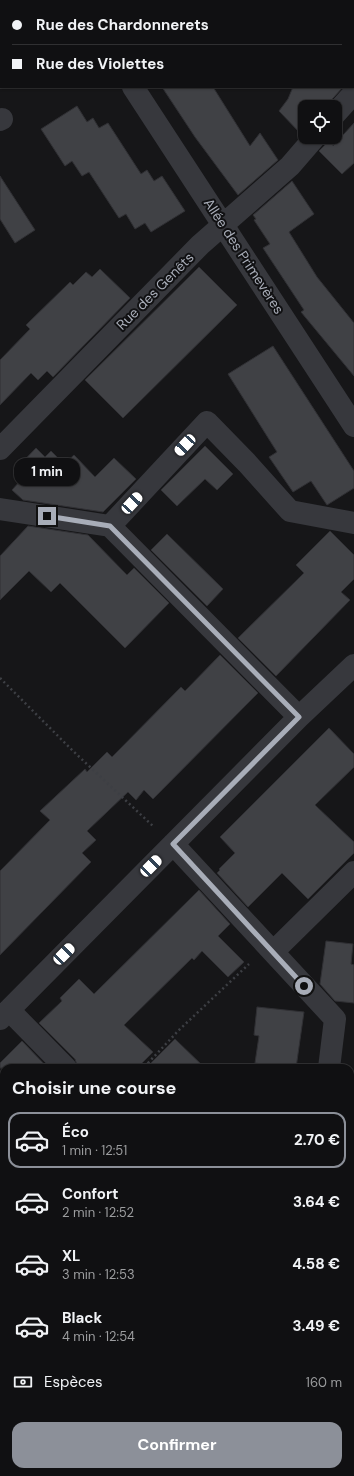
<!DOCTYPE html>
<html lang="fr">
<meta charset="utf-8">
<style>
:root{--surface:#101012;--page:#19191b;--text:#f1f3f6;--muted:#9c9d9f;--line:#303032;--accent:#8c9099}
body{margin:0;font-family:"DM Sans",sans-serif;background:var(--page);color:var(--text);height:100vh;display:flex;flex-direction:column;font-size:15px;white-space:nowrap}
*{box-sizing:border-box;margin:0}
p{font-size:13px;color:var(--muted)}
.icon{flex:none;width:22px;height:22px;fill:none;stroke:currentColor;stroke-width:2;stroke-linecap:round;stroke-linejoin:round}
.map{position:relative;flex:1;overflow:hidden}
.panel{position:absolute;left:0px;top:1064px;width:354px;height:412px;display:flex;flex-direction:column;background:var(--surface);border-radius:12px 12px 0 0;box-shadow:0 1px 3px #0004,0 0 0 1px var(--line)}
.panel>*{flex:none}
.banner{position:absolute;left:0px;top:0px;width:354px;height:88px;box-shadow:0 1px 3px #0004,0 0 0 1px var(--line);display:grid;align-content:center;height:88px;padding:0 12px;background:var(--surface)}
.buttons{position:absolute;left:298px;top:100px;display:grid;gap:8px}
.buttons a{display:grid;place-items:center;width:44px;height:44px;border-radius:8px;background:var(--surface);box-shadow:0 1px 3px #0004,0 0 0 1px var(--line);font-size:20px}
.end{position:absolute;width:18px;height:18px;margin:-9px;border:5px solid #a8adb8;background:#111;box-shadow:0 0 0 2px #111}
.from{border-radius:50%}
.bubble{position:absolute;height:28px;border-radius:12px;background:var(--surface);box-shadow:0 1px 3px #0004,0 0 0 1px var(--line);font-size:13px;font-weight:700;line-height:28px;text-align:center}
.car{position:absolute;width:12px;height:24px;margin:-12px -6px;border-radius:5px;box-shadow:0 0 3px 1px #0007;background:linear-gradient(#fff 24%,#345 0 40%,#fff 0 76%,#345 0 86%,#fff 0)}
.banner b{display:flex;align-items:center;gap:14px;height:38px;font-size:15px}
.banner b+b{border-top:1px solid var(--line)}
.banner i{width:10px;height:10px;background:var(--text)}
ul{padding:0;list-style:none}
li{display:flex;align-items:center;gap:12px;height:56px;margin:0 8px 6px;padding:0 4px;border:2px solid transparent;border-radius:12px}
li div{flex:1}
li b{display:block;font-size:15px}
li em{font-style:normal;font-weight:700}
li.selected{border-color:var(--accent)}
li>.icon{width:36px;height:36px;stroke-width:1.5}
h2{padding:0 12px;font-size:18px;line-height:48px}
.pay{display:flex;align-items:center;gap:10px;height:44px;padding:0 12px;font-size:15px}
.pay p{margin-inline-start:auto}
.primary-button{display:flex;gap:8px;margin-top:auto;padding:8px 12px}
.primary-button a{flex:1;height:46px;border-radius:12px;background:var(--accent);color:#fff;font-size:16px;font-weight:700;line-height:46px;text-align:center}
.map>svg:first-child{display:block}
</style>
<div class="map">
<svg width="354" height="1476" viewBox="0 0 354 1476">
<defs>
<pattern id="forest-firs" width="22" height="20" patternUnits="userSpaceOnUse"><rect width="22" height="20" fill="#1e261f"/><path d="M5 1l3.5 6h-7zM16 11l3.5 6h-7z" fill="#3c433d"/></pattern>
</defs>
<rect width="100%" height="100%" fill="#161618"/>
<!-- forest -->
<path fill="url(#forest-firs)" d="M350,1313l4,1v162h-34v-4h30z"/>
<!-- building -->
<path fill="#404145" stroke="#303034" d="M162,87h51l37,59 10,-13 18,27 -40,35 -43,-58z
M293,87h50l-18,20h-20v22l-4,5 -22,-23 9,-12z
M77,106l10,16 6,-4 6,10 9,-5 33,51 6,-4 7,11 8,-5 23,35 -34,21 -6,-9 -10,6 -9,-15 -7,4 -30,-46 -7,4 -10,-15 -7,5 -24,-37z
M354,123v40l-12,11 -23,-23 6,-6 2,-8h8l-2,9z
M0,176l35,54 -20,13 -15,-24z
M292,181l22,33 -25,18 28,45 37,46v53l-53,-64 3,-2 -41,-62 7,-4 -16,-24 2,-1 -3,-4z
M199,267l38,38 -114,113 -38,-38z
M100,269l30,29 -77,79 -6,-6 -9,9 -7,-7 -31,32v-45l30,-31 -4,-4 44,-43 3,3 13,-13 6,5z
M273,346l81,125v17l-27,17 -16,-24 -18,11 -24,-35 8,-5 -49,-78z
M205,446l28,28 -16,16 -12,-11 -28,27 -16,-16z
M36,448l9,9 6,-6 13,13 10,-9 21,22 19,-19 22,21 -33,33 -80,-12 -11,-10 9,-10 -8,-8z
M28,526l60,9 39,40 7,-7 35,35 -44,45 -65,-65 -9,9 -22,-21 -29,29v-44z
M330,531l24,24v24l-13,13 9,8 -74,76 -38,-38 66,-65 -8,-8z
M167,534l56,55 -16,17 -56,-56z
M220,655l38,38 -105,106 -9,-9 -8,10 -8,-8 -41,39 9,9 -14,13 9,9 -91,93v-84l50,-51 -10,-9 45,-42 2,3 20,-20 5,5 69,-70 4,4z
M329,728l25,26v13l-39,38 39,37v11l-46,46 -26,-26 -34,34 -31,-34 3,-3 -1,-1 16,-16 -15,-16z
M199,890l31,34 -12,12 26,26 -16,15 -26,-26 -8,9 -2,-2 -68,67 29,27 -16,16h-59l-3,-9 -36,-36 23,-22 -2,-3 19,-19 15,15z
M326,941l27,3 -2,20 3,1v38l-19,-2 -15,-17z
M257,1007l47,5 -8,56h-28l1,-3 -14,-2 4,-27 -5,-1z
M175,1039l30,29h-59z
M22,1041l26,27h-48v-5z"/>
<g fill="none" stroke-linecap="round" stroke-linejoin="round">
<!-- path -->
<path stroke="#3d3f44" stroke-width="2.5" stroke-dasharray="2 3" stroke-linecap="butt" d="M0,678l73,73 81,76
M149,1068l-1,-5 31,-33 70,-66
M350,1319h4"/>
<!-- minor -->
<path stroke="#37383d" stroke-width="22" d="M75,0l1,1
M133,87l221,339
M335,114l19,-21
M0,120l2,-1
M0,449l200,-204 90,-79 25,-29
M0,509l110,17 189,191
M110,526l97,-104 40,41 43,48 64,12
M173,844l162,175 -6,49
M273,952l81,-80
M9,1010l57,58
M0,1019l299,-302 55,-52
M0,1277l4,1
M61,1476l3,-4"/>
</g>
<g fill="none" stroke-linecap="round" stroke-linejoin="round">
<!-- route -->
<path stroke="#a8adb8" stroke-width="5" d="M47,516l63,10 189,191 -126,127 131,142"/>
</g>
<g text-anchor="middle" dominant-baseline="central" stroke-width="4" stroke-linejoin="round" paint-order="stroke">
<!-- street labels -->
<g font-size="14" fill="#a8adb8" stroke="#111113">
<text transform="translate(244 256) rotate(57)">Allée des Primevères</text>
<text transform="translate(155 291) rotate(-45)">Rue des Genêts</text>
</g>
</g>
</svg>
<div class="buttons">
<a><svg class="icon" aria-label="locate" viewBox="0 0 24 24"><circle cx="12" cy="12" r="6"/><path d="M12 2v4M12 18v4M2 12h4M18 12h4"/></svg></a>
</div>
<i class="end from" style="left:304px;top:986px"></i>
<i class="end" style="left:47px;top:516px"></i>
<div class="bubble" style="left:14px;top:458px;width:66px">1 min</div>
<i class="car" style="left:185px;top:445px;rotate:223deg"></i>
<i class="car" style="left:132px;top:503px;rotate:43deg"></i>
<i class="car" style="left:151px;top:866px;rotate:45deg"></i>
<i class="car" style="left:64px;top:954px;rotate:45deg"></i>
<div class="banner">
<b><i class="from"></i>Rue des Chardonnerets</b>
<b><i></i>Rue des Violettes</b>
</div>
<section class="panel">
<h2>Choisir une course</h2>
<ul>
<li class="selected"><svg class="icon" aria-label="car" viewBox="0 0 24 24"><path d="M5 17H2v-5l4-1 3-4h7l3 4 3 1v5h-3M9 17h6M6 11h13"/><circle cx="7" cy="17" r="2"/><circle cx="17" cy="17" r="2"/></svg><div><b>Éco</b><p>1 min · 12:51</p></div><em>2.70 €</em></li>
<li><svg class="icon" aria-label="car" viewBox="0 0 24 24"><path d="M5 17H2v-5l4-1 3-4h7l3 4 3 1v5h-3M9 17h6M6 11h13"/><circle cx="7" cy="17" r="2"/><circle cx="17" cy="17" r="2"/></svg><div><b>Confort</b><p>2 min · 12:52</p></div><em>3.64 €</em></li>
<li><svg class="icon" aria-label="car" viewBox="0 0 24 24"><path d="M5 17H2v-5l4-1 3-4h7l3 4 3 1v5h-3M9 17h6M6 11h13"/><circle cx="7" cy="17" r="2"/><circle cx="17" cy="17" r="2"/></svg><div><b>XL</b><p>3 min · 12:53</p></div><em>4.58 €</em></li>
<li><svg class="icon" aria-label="car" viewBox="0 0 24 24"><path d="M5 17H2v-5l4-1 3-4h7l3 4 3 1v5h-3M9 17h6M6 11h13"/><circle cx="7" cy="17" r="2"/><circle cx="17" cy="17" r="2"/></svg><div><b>Black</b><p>4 min · 12:54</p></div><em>3.49 €</em></li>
</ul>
<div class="pay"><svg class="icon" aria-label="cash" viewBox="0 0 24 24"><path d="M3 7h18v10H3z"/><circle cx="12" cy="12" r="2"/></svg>Espèces<p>160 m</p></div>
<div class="primary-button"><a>Confirmer</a></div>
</section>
</div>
